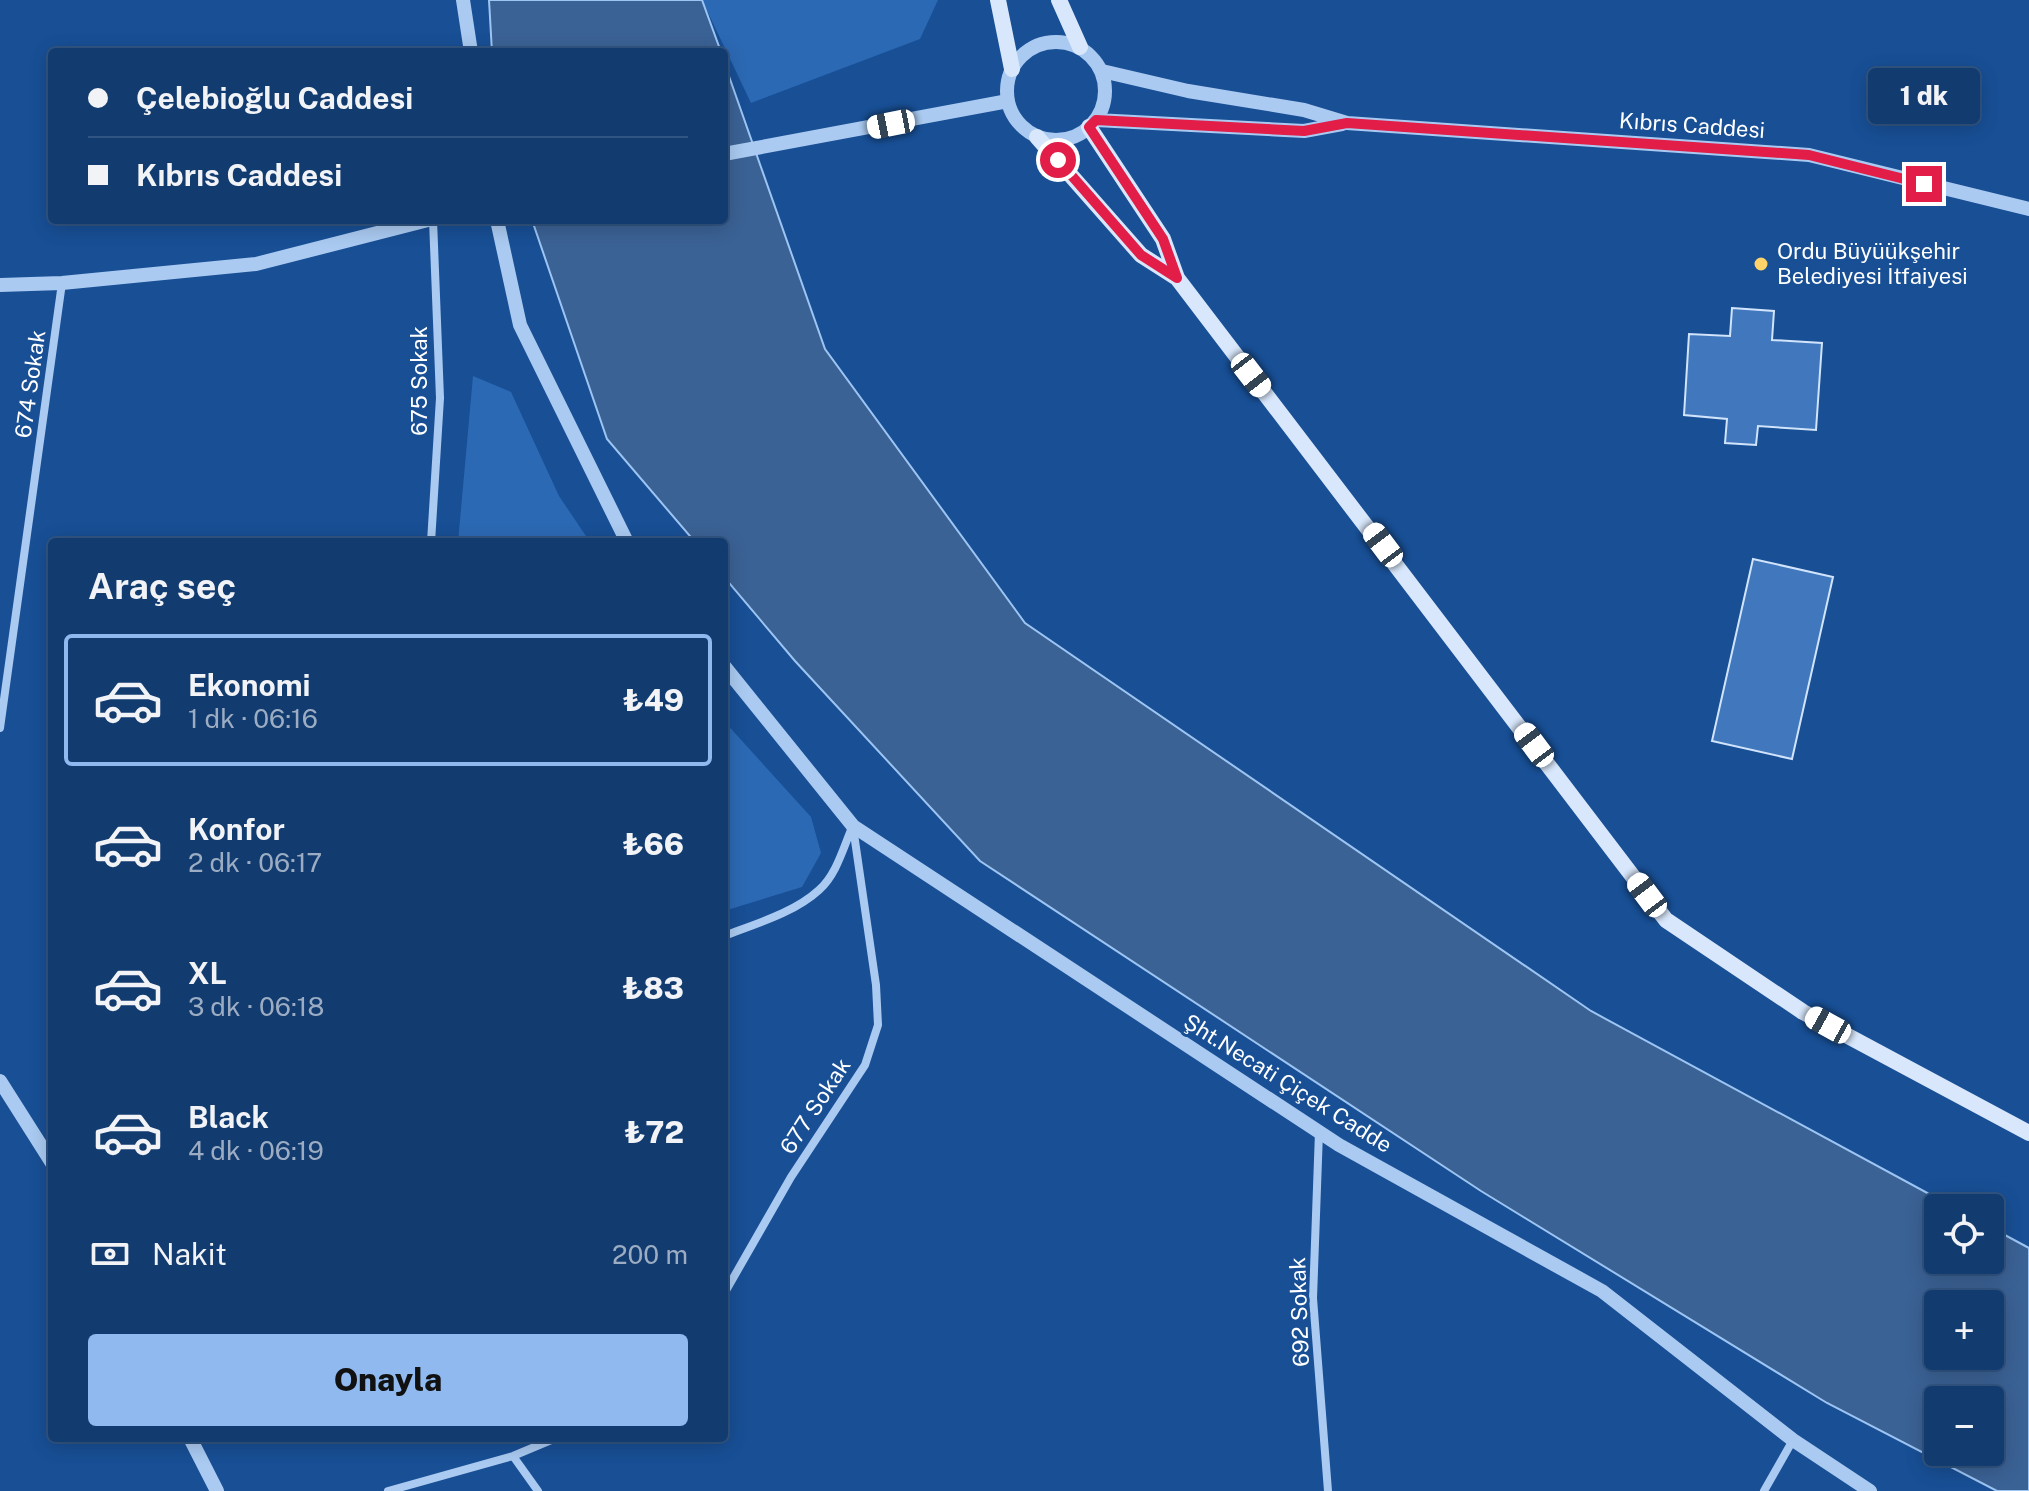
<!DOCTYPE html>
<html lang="tr">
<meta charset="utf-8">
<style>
:root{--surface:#123b70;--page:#1b4275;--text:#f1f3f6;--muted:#9cadc3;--line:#315583;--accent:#90b9f0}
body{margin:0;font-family:"Public Sans",sans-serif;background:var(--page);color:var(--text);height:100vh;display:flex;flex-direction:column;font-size:30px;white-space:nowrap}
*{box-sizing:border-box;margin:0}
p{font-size:26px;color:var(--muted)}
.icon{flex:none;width:44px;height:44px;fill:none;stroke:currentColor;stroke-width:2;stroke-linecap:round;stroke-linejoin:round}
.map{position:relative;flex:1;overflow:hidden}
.panel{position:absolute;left:48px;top:538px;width:680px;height:904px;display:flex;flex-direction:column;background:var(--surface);border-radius:8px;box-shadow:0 4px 20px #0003,0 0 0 2px var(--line)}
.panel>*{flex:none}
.top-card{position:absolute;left:48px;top:48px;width:680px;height:176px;border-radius:8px;box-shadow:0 4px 20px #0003,0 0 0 2px var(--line);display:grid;align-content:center;height:176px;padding:0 40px;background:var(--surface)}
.controls{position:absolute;left:1924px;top:1194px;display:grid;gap:16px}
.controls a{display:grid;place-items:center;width:80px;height:80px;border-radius:8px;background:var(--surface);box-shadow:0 4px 20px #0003,0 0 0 2px var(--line);font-size:40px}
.end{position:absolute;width:36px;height:36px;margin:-18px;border:10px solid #e11d48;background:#fff;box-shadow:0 0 0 4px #fff}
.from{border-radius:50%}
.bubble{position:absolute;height:56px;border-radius:8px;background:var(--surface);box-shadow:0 4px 20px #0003,0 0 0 2px var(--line);font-size:26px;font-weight:800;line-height:56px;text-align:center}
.car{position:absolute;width:24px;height:48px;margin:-24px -12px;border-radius:10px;box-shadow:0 0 6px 2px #0007;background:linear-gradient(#fff 24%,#345 0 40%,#fff 0 76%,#345 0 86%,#fff 0)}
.top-card b{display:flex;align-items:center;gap:28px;height:76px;font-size:30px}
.top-card b+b{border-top:2px solid var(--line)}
.top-card i{width:20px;height:20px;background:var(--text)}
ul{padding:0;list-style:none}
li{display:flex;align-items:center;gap:24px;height:132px;margin:0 16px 12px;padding:0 24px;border:4px solid transparent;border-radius:8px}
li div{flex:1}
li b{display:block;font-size:30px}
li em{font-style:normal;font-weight:800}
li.on{border-color:var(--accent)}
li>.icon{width:72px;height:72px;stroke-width:1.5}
h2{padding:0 40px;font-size:36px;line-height:96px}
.pay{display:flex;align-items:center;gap:20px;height:88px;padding:0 40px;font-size:30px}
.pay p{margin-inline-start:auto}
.primary-button{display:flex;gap:16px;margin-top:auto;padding:16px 40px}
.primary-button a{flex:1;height:92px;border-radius:8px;background:var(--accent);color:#111;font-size:32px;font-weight:800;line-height:92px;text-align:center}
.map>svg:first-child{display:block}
</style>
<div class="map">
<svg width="2029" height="1491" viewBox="0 0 2029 1491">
<rect width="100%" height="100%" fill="#184f95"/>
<!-- green -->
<path fill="#2c69b4" d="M702,0h236l-18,39 -169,64z
M473,376l38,16 48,104 31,46h-132z
M724,721l87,96 10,36 -19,34 -78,24z"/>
<!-- water -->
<path fill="#3b6295" stroke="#9dc5f3" stroke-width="2" fill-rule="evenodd" d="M489,0h213l19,52h-229z
M724,62l101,287 200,274 566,388 364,197h-17v52h52v-33l39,21v243h-32l-170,-88 -346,-212 -501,-330 -185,-200 -71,-84v-35h-29l-88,-103 -75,-219h192zM1938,1304h52v52h-52zM1938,1400h52v52h-52z"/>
<!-- building -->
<path fill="#4178bd" stroke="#d1e4fb" stroke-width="2" d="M1732,308l42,3 -2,29 50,3 -6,87 -58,-4 -2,19 -31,-2 2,-24 -43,-4 5,-81 41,2z
M1753,559l80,18 -41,182 -80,-18z"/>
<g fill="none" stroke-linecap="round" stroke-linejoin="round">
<!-- minor -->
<path stroke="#aacaf1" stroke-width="8" d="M431,542l9,-144 -7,-178
M0,728l62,-445
M724,936c31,-12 70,-23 95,-46 17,-15 24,-41 32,-60
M1319,1132l-6,166 15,193
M724,1294l67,-117 74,-112 13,-40 -2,-40 -23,-158
M513,1456l25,35
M388,1491l125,-35 43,-18
M1764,1491l29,-51"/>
<!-- tertiary -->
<path stroke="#aacaf1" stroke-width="14" d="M463,0l8,52
M1007 91a49 49 0 1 1 98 0a49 49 0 1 1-98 0Z
M1102,71l86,20 116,19 43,13 462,32 220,54
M1096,120l208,11 38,-7
M724,154l284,-53
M497,220l23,105 107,217
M0,285l62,-2 194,-19 172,-44
M724,666l129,160 486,319 263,146 191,149 77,51
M0,1081l52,82
M190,1438l27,53"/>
<!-- secondary -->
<path stroke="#d8e7fb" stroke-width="16" d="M998,0l14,69
M1059,0l21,47
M1037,137l104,118 36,23 -14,-39 -74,-112
M1177,278l489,642 137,92 226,121"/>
</g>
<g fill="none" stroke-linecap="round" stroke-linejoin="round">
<!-- route -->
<path stroke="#e11d48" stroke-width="10" d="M1058,160l83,95 36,23 -14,-39 -74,-112 7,-7 208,11 43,-8 462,32 115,29"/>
</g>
<!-- markers -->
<circle fill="#ffd369" stroke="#184f95" stroke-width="3" cx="1761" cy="264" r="8"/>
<g text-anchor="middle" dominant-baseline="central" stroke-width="6" stroke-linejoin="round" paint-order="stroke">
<!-- street labels -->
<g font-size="22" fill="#fff" stroke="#184f95">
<text transform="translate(1692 125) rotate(4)">Kıbrıs Caddesi</text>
<text transform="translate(419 381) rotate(-90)">675 Sokak</text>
<text transform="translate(30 384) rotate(-82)">674 Sokak</text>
<text transform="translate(1288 1083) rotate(32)">Şht.Necati Çiçek Cadde</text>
<text transform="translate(815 1106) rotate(-57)">677 Sokak</text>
<text transform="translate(1299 1312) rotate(-92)">692 Sokak</text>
</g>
<!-- poi labels -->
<g font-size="22" fill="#fff" stroke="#184f95" text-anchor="start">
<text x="1777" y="251">Ordu Büyüükşehir<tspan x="1777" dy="25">Belediyesi İtfaiyesi</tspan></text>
</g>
</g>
</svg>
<div class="controls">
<a><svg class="icon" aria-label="locate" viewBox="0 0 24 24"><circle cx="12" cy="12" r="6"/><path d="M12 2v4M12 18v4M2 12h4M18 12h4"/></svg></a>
<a>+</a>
<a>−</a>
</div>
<i class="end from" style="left:1058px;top:160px"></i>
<i class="end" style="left:1924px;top:184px"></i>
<div class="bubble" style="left:1868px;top:68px;width:112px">1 dk</div>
<i class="car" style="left:891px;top:124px;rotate:259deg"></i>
<i class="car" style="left:1251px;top:375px;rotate:142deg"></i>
<i class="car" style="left:1383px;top:545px;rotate:323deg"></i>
<i class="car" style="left:1534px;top:745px;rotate:323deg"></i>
<i class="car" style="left:1647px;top:895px;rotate:323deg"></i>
<i class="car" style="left:1828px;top:1025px;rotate:299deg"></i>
<div class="top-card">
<b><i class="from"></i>Çelebioğlu Caddesi</b>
<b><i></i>Kıbrıs Caddesi</b>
</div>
<section class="panel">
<h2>Araç seç</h2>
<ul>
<li class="on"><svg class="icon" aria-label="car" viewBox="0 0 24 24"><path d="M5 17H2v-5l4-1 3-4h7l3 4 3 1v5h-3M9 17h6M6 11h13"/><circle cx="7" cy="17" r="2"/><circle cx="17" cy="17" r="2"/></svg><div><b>Ekonomi</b><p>1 dk · 06:16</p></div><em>₺49</em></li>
<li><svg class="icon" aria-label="car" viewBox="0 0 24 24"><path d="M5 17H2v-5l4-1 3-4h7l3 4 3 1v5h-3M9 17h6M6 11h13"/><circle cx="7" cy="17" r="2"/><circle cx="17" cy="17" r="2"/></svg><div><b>Konfor</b><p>2 dk · 06:17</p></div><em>₺66</em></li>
<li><svg class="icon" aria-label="car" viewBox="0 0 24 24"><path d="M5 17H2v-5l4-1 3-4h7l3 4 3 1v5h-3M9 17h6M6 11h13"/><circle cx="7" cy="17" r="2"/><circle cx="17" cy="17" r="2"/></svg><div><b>XL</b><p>3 dk · 06:18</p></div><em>₺83</em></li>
<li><svg class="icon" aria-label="car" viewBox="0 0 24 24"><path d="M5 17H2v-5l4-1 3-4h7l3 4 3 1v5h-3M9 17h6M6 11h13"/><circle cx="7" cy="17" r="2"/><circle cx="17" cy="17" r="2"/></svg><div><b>Black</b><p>4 dk · 06:19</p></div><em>₺72</em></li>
</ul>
<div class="pay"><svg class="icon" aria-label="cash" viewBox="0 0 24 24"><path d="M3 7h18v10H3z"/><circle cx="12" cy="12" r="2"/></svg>Nakit<p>200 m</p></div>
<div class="primary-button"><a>Onayla</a></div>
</section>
</div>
